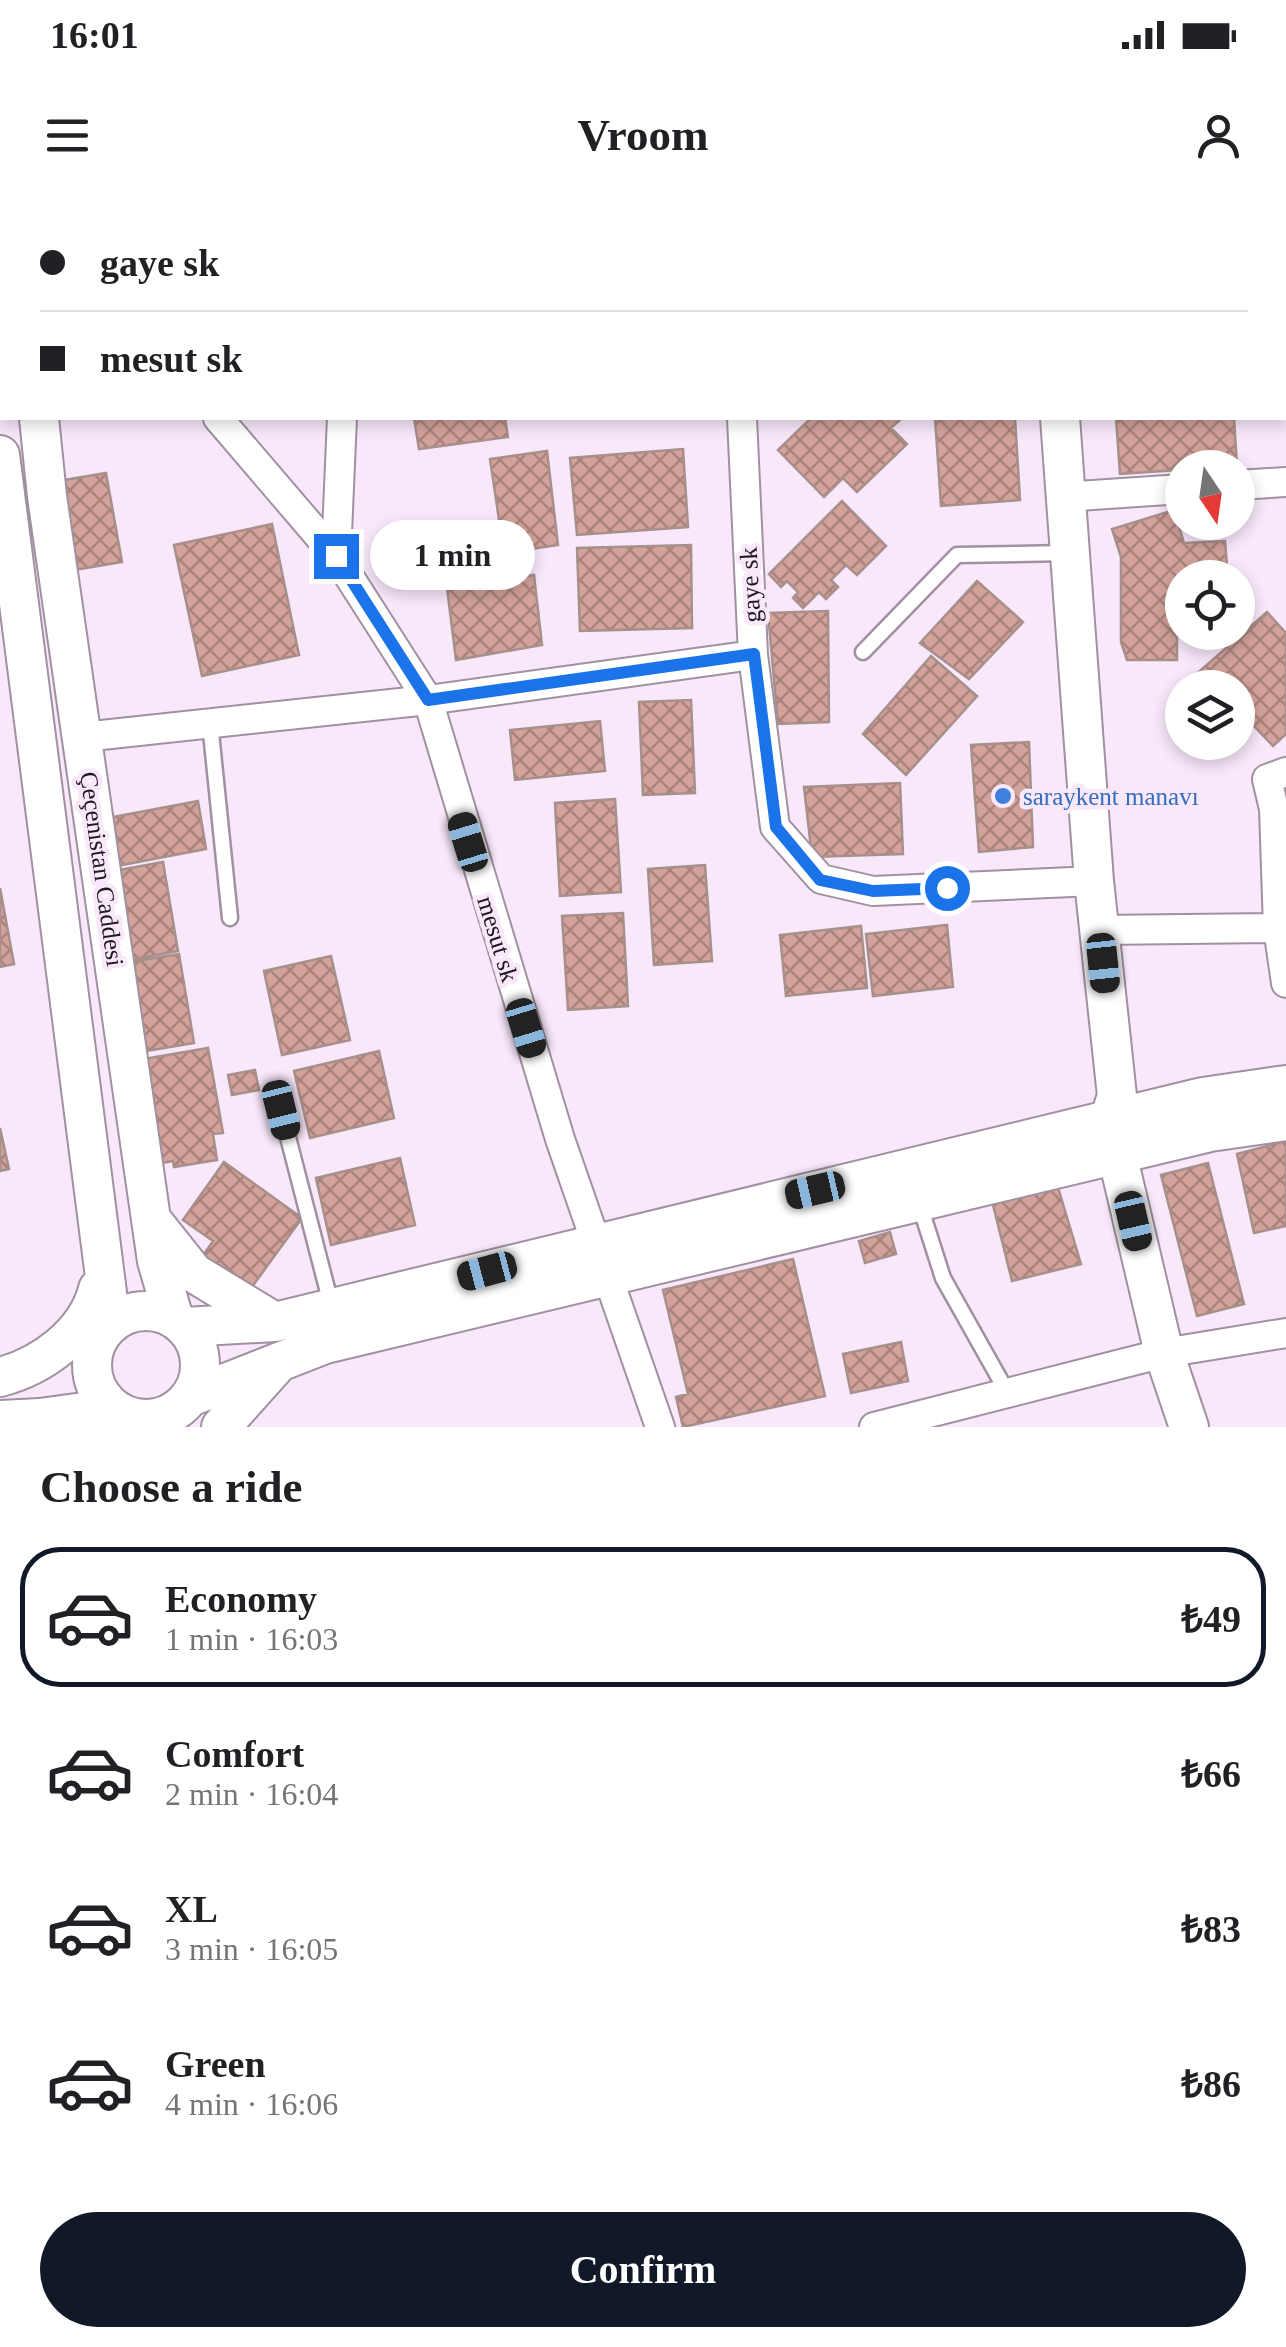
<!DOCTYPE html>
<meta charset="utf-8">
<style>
:root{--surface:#fff;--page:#f6f6f6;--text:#202124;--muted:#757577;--line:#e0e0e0;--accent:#111827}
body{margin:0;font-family:"Times New Roman",serif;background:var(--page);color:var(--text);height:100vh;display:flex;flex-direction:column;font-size:38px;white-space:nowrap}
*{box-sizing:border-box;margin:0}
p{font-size:32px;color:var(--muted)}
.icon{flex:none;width:55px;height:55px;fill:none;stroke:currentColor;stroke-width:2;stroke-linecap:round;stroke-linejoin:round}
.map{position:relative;height:1227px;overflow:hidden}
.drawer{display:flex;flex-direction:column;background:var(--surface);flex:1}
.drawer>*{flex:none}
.top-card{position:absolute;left:0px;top:0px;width:1288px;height:220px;box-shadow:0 5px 15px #0003;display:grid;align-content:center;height:220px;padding:0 40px;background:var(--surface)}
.needle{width:65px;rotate:167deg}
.buttons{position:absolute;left:1165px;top:250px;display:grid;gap:20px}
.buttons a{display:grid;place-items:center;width:90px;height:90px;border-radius:50%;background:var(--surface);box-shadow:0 5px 15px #0003;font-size:50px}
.end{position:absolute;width:45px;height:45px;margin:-22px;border:12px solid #1a73e8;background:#fff;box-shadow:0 0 0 5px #fff}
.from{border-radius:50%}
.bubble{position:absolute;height:70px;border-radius:35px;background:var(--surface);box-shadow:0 5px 15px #0003;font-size:32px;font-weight:600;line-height:70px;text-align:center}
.car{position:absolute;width:30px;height:60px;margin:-30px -15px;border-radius:12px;box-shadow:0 0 8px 2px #0007;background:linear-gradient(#222 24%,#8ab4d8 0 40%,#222 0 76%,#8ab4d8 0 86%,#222 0)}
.top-card b{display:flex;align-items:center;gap:35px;height:95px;font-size:38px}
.top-card b+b{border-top:2px solid var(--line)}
.top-card i{width:25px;height:25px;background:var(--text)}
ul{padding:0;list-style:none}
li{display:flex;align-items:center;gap:30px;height:140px;margin:0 20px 15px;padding:0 20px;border:5px solid transparent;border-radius:40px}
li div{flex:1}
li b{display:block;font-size:38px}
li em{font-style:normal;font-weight:600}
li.active{border-color:var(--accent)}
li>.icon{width:90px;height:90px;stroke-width:1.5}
h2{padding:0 40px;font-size:45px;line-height:120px}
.action{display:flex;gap:20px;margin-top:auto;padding:20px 40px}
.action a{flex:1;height:115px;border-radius:60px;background:var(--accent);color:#fff;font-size:40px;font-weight:600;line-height:115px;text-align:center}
.status{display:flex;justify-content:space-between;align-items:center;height:70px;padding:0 50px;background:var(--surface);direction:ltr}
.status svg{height:28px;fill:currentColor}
header{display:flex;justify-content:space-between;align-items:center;height:130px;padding:0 40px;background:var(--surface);font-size:45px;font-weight:600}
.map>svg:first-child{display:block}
</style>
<div class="status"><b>16:01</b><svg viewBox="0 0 49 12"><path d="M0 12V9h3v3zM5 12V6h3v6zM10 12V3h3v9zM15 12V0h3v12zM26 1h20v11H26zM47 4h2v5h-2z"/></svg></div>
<header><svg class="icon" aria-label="menu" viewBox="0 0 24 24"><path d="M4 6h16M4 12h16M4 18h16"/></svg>Vroom<svg class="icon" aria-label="person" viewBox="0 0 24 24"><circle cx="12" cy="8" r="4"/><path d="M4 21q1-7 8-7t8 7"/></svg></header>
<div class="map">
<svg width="1286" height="1227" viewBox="0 0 1286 1227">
<defs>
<pattern id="building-cross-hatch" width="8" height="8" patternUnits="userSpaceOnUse" patternTransform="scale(2.5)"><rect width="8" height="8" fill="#d3a29a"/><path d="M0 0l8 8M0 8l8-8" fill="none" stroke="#ab837d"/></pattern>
</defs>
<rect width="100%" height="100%" fill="#f8e8fa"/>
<!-- building -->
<path fill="url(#building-cross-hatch)" stroke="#a78f8b" stroke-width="2.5" d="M575,0h82l-82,2z
M761,0h70l-2,2z
M923,0h83l3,2h-88z
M414,218h91l3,19 -89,12z
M811,218h91l-11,10 16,16 -50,48 -14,-14 -19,19 -46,-47z
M935,218h80l5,82 -79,6z
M1116,218h118l3,48 -117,8z
M683,249l5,78 -111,8 -7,-77z
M547,251l11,94 -54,8 -14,-94z
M106,273l16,89 -48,8 -16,-89z
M842,301l44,45 -29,29 -11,-10 -15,15 7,7 -12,12 -7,-7 -16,16 -10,-10 5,-6 -11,-11 -6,6 -12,-13z
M1174,310l10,33 41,-2 3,37h-46v54h24l-29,1v27h-50l-6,-18v-85l-9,-28z
M272,324l27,131 -97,21 -28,-131z
M691,345l1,83 -112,3 -3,-83z
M534,375l8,70 -86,15 -9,-72z
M977,381l46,41 -54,57 -49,-36z
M828,411l1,111 -51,2 -10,-111z
M1267,412l19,21v101l-13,12 -22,-23 -9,8 -4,-5v-38h-35l-10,-11z
M931,456l46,40 -71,79 -43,-41z
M691,500l4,93 -52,2 -4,-93z
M600,521l5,50 -90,9 -5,-50z
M1029,542l4,105 -54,5 -8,-107z
M900,583l3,71 -91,3 -8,-70z
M615,599l6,93 -61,4 -5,-93z
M198,601l8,48 -89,17 -9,-48z
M163,662l15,89 -49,9 -15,-89z
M705,665l7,96 -58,4 -6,-96z
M0,688l14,76 -14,3z
M623,713l5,93 -60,4 -6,-94z
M947,725l6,62 -80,9 -7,-62z
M861,726l6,62 -81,8 -6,-61z
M179,754l15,89 -48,8 -16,-89z
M331,756l19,84 -68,15 -18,-84z
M208,848l15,85 -10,1 4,26 -43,7 -1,-6 -17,3 -18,-104z
M379,851l15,67 -84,20 -16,-67z
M255,870l4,20 -27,5 -4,-20z
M0,928l9,41 -9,2z
M1286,941v85l-32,7 -17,-79z
M400,958l15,67 -84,20 -15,-67z
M224,962l78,56 -53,73 -47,-34 11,-16 -30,-21z
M1208,963l36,141 -47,12 -36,-141z
M1057,984l24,80 -69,17 -20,-80z
M890,1032l6,22 -31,9 -6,-22z
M793,1059l32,137 -142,31 -7,-30 12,-3 -25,-104z
M901,1142l7,39 -57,12 -8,-39z"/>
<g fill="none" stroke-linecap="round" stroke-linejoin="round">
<defs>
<path id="lane" d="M863,452l94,-97 110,-2
M210,523l20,195
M281,910l51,198
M919,1003l24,75 64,114"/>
<path id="street" d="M722,0v2
M358,2l1,-2
M524,2l1,-2
M218,218l118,138
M342,218l-6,138 92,144 132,439 100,288
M742,218l11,237 22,172 46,52 52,12 221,-10
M1238,285l48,-3
M1063,297l119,-8
M83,537l345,-37 325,-45
M1286,727l-8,1 8,55
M1099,730l179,-2 -4,-119 -7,-30 19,-7
M874,1227l290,-74 122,-20"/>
<path id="secondary" d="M16,0l1,2
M1054,2l1,-2
M39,218l8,78 110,765 17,58
M1060,218l34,463 23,215 -8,24 55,233 25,74
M0,255l111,869
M155,1024l39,49 79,48
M92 1165a54 54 0 1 1 108 0a54 54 0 1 1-108 0Z
M184,1127l91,-5 928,-225 83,-12
M0,1177c42,-11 87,-43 98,-88
M190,1197l135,-53 885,-212 76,-11
M40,1218l73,-10 2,19
M0,1220l40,-2 21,7
M221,1227l58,-65"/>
</defs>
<!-- lane casing -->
<use href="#lane" stroke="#a091a1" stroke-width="19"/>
<!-- street casing -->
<use href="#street" stroke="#a091a1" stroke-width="32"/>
<!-- secondary casing -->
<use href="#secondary" stroke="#a091a1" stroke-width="42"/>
<!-- lane -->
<use href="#lane" stroke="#fff" stroke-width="14"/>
<!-- street -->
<use href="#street" stroke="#fff" stroke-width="28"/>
<!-- secondary -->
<use href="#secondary" stroke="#fff" stroke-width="38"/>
</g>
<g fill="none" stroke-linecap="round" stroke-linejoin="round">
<!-- route -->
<path stroke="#1a73e8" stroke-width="12" d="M336,356l92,144 326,-46 22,173 44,53 53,11 74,-3"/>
</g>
<!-- markers -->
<circle fill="#3f7fe0" stroke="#f8e8fa" stroke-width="4" cx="1003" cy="596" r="10"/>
<g text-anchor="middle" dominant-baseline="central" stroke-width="9" stroke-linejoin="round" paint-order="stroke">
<!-- street labels -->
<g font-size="25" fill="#1e181f" stroke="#f8e8fa">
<text transform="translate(750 385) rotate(-93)">gaye sk</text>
<text transform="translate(102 669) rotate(82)">Çeçenistan Caddesi</text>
<text transform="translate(498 739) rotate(73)">mesut sk</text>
</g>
<!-- shop labels -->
<g font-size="25" fill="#366cbe" stroke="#f8e8fa" text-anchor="start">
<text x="1023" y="596">saraykent manavı</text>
</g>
</g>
</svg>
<div class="buttons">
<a><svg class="needle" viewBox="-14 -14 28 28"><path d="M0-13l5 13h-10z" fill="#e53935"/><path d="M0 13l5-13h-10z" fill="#757577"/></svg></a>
<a><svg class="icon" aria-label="locate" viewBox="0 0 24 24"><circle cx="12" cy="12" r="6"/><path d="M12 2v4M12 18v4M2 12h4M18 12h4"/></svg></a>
<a><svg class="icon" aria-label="layers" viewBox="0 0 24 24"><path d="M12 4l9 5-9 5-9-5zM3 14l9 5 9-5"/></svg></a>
</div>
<i class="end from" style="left:947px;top:688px"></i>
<i class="end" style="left:336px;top:356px"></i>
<div class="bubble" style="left:370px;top:320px;width:165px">1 min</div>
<i class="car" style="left:468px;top:642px;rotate:343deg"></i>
<i class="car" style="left:1103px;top:763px;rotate:174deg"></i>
<i class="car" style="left:526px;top:828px;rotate:163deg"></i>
<i class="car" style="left:281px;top:910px;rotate:166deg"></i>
<i class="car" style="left:815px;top:990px;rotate:257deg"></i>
<i class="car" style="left:1133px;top:1021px;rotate:167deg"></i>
<i class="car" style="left:487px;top:1071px;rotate:255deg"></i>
<div class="top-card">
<b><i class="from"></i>gaye sk</b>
<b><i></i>mesut sk</b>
</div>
</div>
<section class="drawer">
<h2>Choose a ride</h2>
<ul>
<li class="active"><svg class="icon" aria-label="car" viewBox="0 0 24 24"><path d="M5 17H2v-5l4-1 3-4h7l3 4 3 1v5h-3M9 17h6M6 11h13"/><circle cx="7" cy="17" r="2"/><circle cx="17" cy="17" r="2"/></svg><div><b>Economy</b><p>1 min · 16:03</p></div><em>₺49</em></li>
<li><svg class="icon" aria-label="car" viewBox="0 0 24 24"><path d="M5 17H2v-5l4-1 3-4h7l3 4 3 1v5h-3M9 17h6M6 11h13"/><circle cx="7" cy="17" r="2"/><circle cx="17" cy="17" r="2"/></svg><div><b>Comfort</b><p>2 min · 16:04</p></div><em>₺66</em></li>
<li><svg class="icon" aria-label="car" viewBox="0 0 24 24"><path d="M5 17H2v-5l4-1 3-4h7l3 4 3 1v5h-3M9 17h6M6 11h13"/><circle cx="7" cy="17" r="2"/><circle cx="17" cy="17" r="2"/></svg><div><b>XL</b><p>3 min · 16:05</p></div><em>₺83</em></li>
<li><svg class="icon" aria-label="car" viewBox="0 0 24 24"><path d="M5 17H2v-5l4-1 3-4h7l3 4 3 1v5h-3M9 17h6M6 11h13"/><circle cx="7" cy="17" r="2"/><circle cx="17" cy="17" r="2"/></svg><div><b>Green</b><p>4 min · 16:06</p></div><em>₺86</em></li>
</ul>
<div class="action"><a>Confirm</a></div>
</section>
